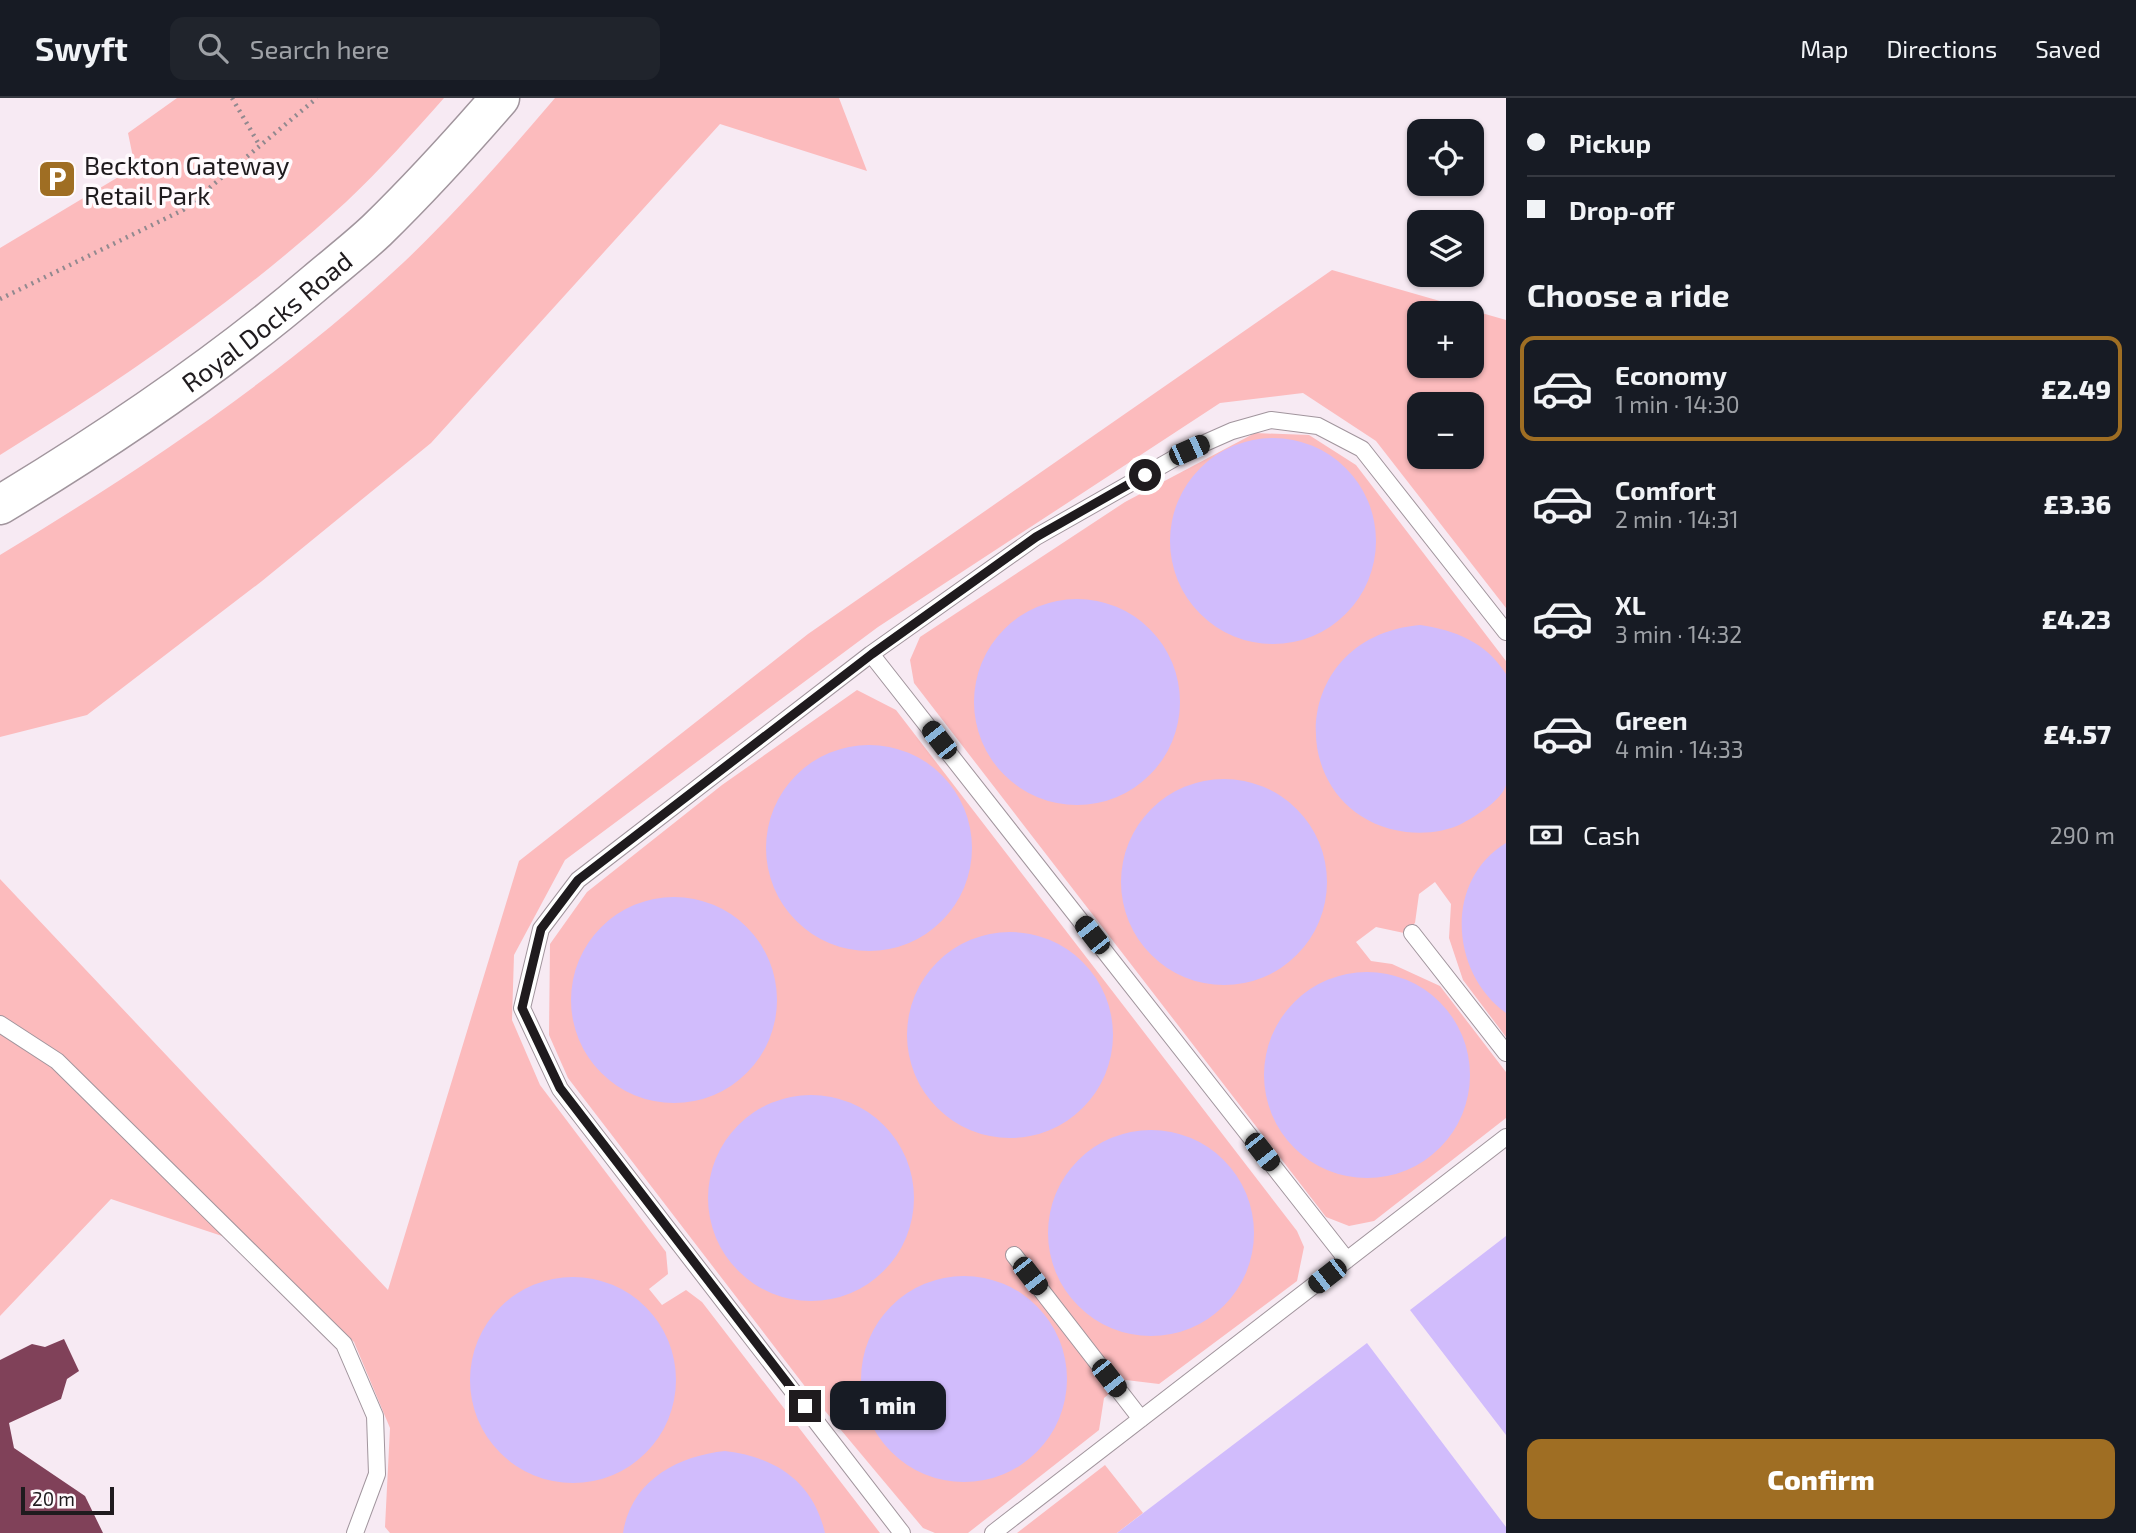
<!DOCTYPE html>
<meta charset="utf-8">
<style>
:root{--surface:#171b24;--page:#20242c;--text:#f1f3f6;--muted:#9ea1a6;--line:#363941;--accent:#9f6e23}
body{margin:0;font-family:"Exo 2",sans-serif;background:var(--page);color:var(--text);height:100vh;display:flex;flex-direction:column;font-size:26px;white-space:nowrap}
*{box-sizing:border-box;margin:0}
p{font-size:23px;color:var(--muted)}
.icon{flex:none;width:38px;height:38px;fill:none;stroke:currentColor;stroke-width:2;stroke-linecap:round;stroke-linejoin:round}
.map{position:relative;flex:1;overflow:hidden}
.drawer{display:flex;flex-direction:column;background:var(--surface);width:630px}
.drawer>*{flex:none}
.hud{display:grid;align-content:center;height:154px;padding:0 21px;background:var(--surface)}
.controls{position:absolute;left:1407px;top:21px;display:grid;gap:14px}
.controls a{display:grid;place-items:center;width:77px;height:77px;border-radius:14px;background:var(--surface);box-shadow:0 2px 5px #0004;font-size:35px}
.scale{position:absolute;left:21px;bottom:18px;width:93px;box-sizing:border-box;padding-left:7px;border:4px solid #1f1b1e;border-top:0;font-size:19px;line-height:24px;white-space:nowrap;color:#1f1b1e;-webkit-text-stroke:5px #fffafd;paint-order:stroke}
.end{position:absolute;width:32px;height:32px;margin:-16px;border:9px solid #1f1b1e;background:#fff;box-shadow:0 0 0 4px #fff}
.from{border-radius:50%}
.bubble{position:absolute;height:49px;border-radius:14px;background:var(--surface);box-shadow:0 2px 5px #0004;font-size:23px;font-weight:800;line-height:49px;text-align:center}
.car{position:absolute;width:21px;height:42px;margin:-21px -10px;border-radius:9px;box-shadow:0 0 5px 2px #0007;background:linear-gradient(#222 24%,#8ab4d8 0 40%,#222 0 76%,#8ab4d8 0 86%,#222 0)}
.hud b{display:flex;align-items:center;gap:24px;height:66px;font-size:26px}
.hud b+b{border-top:2px solid var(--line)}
.hud i{width:18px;height:18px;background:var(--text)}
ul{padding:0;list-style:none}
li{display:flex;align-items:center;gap:21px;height:105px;margin:0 14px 10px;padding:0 7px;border:4px solid transparent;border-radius:14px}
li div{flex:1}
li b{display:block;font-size:26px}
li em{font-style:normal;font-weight:800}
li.active{border-color:var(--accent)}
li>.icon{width:63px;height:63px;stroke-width:1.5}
h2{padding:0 21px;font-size:32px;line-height:84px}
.pay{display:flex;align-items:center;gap:18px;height:77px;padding:0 21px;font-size:26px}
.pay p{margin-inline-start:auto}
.action{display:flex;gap:14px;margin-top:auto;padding:14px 21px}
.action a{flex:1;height:80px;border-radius:14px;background:var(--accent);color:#fff;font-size:28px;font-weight:800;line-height:80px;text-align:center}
header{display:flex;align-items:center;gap:42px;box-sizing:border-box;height:98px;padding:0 35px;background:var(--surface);border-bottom:2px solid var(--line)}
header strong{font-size:33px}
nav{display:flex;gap:38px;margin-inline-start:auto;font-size:24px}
.search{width:490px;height:63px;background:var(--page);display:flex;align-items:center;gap:18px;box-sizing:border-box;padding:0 24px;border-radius:14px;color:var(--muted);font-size:26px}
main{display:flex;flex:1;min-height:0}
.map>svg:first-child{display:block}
</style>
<header>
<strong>Swyft</strong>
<div class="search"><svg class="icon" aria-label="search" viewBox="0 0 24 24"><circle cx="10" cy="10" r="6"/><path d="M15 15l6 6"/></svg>Search here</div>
<nav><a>Map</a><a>Directions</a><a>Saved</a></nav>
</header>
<main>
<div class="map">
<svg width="1506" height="1435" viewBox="0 0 1506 1435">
<rect width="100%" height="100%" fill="#f7eaf3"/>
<!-- green -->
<path fill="#fcbbbd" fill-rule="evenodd" d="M177,0h267c-31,35 -64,72 -98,104 -106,97 -224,178 -346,253v-207l135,-81 -7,-34z
M555,0h284l28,73 -147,-47 -289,319 -169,138 -175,134 -87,22v-182c142,-86 282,-179 404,-293 54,-51 103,-108 151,-164z
M1332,172l174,50v288l-130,-167 -73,-48 -83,10 -342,224 -313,233 -51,95 -2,65 28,65 126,167 2,22 -19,15 13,16 24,-15 16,12 178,231h-490l-5,-6 5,-99 -36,-86 -102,-96 -141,-47 -111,117v-437l388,411 131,-429 289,-227zM1419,215h53v53h-53zM1419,306h53v53h-53z
M1255,335l54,2 47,30 150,196v376l-43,-57 -14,-42 2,-34 -16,-22 -16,12 -4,29 -11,10 -28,-6 -20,15 15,19 21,3 48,22 66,86v46l-132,103 -25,5 -23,-9 -412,-534 -4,-23 10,-23 205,-135z
M857,592l39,20 401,521 7,16 -7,34 -138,103 -33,-4 -22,18 -5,32 -131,103h-33l-12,-5 -113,-135 -242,-315 -19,-43 1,-91 37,-52 135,-107z
M1105,1367l38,48 -26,20h-100z"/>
<!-- water -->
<path fill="#d1bcfc" d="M1170 443a103 103 0 1 1 206 0a103 103 0 1 1-206 0Z
M974 604a103 103 0 1 1 206 0a103 103 0 1 1-206 0Z
M1420,527c35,5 66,17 86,49 0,28 0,56 0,85 0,7 0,19 0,26 -4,15 -30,31 -43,38 -17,9 -38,11 -57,9 -122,-16 -123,-195 14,-207z
M766 750a103 103 0 1 1 206 0a103 103 0 1 1-206 0Z
M1121 784a103 103 0 1 1 206 0a103 103 0 1 1-206 0Z
M1506,745v170c-55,-39 -63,-132 0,-170z
M571 902a103 103 0 1 1 206 0a103 103 0 1 1-206 0Z
M907 937a103 103 0 1 1 206 0a103 103 0 1 1-206 0Z
M1264 977a103 103 0 1 1 206 0a103 103 0 1 1-206 0Z
M708 1100a103 103 0 1 1 206 0a103 103 0 1 1-206 0Z
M1048 1135a103 103 0 1 1 206 0a103 103 0 1 1-206 0Z
M1506,1138v199l-96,-125z
M861 1281a103 103 0 1 1 206 0a103 103 0 1 1-206 0Z
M470 1282a103 103 0 1 1 206 0a103 103 0 1 1-206 0Z
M1367,1245l139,184v6h-389z
M725,1353c50,6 88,30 100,82h-202c8,-52 54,-77 102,-82z"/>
<!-- building -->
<path fill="#804159" d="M64,1241l15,32 -12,8 -6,20 -52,24 5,25 71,48 18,37h-103v-173l32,-16 13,3z"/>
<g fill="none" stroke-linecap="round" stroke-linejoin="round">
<defs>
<path id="lane" d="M871,556l476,606
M1412,835l94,120
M0,926l57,37 287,283 31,72 2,58 -22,59
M1014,1157l127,164
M902,1435l-342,-444 -38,-81 19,-79 37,-49 293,-226 165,-117 153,-87 43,-19 39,-11 47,6 44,23 144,183
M993,1435l513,-396"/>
<g id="highway">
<path id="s1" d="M0,407c111,-67 218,-139 316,-223 20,-17 42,-34 61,-52 43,-42 84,-87 123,-132"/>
</g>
</defs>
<!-- lane casing -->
<use href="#lane" stroke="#a1959d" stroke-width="18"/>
<!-- highway casing -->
<use href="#highway" stroke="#a1959d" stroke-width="41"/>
<!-- path -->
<path stroke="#92898f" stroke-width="4.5" stroke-dasharray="2 5" stroke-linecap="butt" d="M232,0l28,48
M0,201l183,-89 134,-112"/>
<!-- lane -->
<use href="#lane" stroke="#fff" stroke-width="16"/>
<!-- highway -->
<use href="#highway" stroke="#fff" stroke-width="38"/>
</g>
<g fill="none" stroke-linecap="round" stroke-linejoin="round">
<!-- route -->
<path stroke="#1f1b1e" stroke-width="9" d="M805,1308l-245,-318 -38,-80 19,-79 37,-49 294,-226 164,-117 109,-62"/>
</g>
<!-- icons -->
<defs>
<symbol id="parking-square" viewBox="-11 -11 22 22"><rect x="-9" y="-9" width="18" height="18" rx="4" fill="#9f6e23" stroke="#fffafd"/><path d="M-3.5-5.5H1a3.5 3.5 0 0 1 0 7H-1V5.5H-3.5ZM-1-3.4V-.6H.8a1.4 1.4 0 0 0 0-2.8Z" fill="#fff"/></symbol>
</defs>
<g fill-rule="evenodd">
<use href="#parking-square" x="35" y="59" width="44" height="44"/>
</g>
<g text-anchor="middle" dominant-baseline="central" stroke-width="7" stroke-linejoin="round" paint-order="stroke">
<!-- poi labels -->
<g font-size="26" fill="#1f1b1e" stroke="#fffafd" text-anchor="start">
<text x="84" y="66">Beckton Gateway<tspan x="84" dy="30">Retail Park</tspan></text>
</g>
<!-- street labels -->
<g font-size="26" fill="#1f1b1e" stroke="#fffafd">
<text stroke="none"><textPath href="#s1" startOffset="324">Royal Docks Road</textPath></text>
</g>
</g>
</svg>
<div class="controls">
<a><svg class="icon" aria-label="locate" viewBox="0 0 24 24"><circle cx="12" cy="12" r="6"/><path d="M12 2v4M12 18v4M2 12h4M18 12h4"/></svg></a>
<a><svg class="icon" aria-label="layers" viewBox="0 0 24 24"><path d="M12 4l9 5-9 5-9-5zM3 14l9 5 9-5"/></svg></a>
<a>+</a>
<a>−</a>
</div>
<div class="scale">20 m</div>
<i class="end from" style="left:1145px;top:377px"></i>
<i class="end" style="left:805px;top:1308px"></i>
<div class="bubble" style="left:830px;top:1283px;width:116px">1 min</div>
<i class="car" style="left:1189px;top:352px;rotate:66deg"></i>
<i class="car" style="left:939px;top:642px;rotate:322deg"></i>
<i class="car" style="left:1092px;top:837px;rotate:322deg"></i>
<i class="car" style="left:1262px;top:1054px;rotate:142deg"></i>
<i class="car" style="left:1030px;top:1178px;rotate:142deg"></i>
<i class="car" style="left:1327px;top:1178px;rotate:232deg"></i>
<i class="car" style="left:1109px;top:1280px;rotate:142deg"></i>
</div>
<section class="drawer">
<div class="hud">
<b><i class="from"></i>Pickup</b>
<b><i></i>Drop-off</b>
</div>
<h2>Choose a ride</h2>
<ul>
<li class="active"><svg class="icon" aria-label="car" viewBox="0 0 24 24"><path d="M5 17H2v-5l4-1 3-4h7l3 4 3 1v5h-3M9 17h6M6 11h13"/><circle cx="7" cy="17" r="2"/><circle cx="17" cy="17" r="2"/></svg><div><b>Economy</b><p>1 min · 14:30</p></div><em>£2.49</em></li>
<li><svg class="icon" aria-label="car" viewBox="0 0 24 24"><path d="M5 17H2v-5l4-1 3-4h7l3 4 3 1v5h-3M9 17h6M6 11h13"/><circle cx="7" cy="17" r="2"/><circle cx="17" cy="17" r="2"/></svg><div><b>Comfort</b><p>2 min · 14:31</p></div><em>£3.36</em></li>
<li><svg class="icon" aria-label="car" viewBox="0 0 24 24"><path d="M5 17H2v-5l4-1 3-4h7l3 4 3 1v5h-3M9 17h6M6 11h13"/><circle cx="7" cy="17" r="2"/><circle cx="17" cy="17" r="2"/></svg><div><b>XL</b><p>3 min · 14:32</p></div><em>£4.23</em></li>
<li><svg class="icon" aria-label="car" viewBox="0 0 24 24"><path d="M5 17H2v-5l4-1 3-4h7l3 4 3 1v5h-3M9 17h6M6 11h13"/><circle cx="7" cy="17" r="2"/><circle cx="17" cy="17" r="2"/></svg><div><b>Green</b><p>4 min · 14:33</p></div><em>£4.57</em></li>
</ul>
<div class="pay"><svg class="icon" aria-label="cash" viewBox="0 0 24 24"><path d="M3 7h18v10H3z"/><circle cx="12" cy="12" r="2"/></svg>Cash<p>290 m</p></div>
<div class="action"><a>Confirm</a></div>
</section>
</main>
